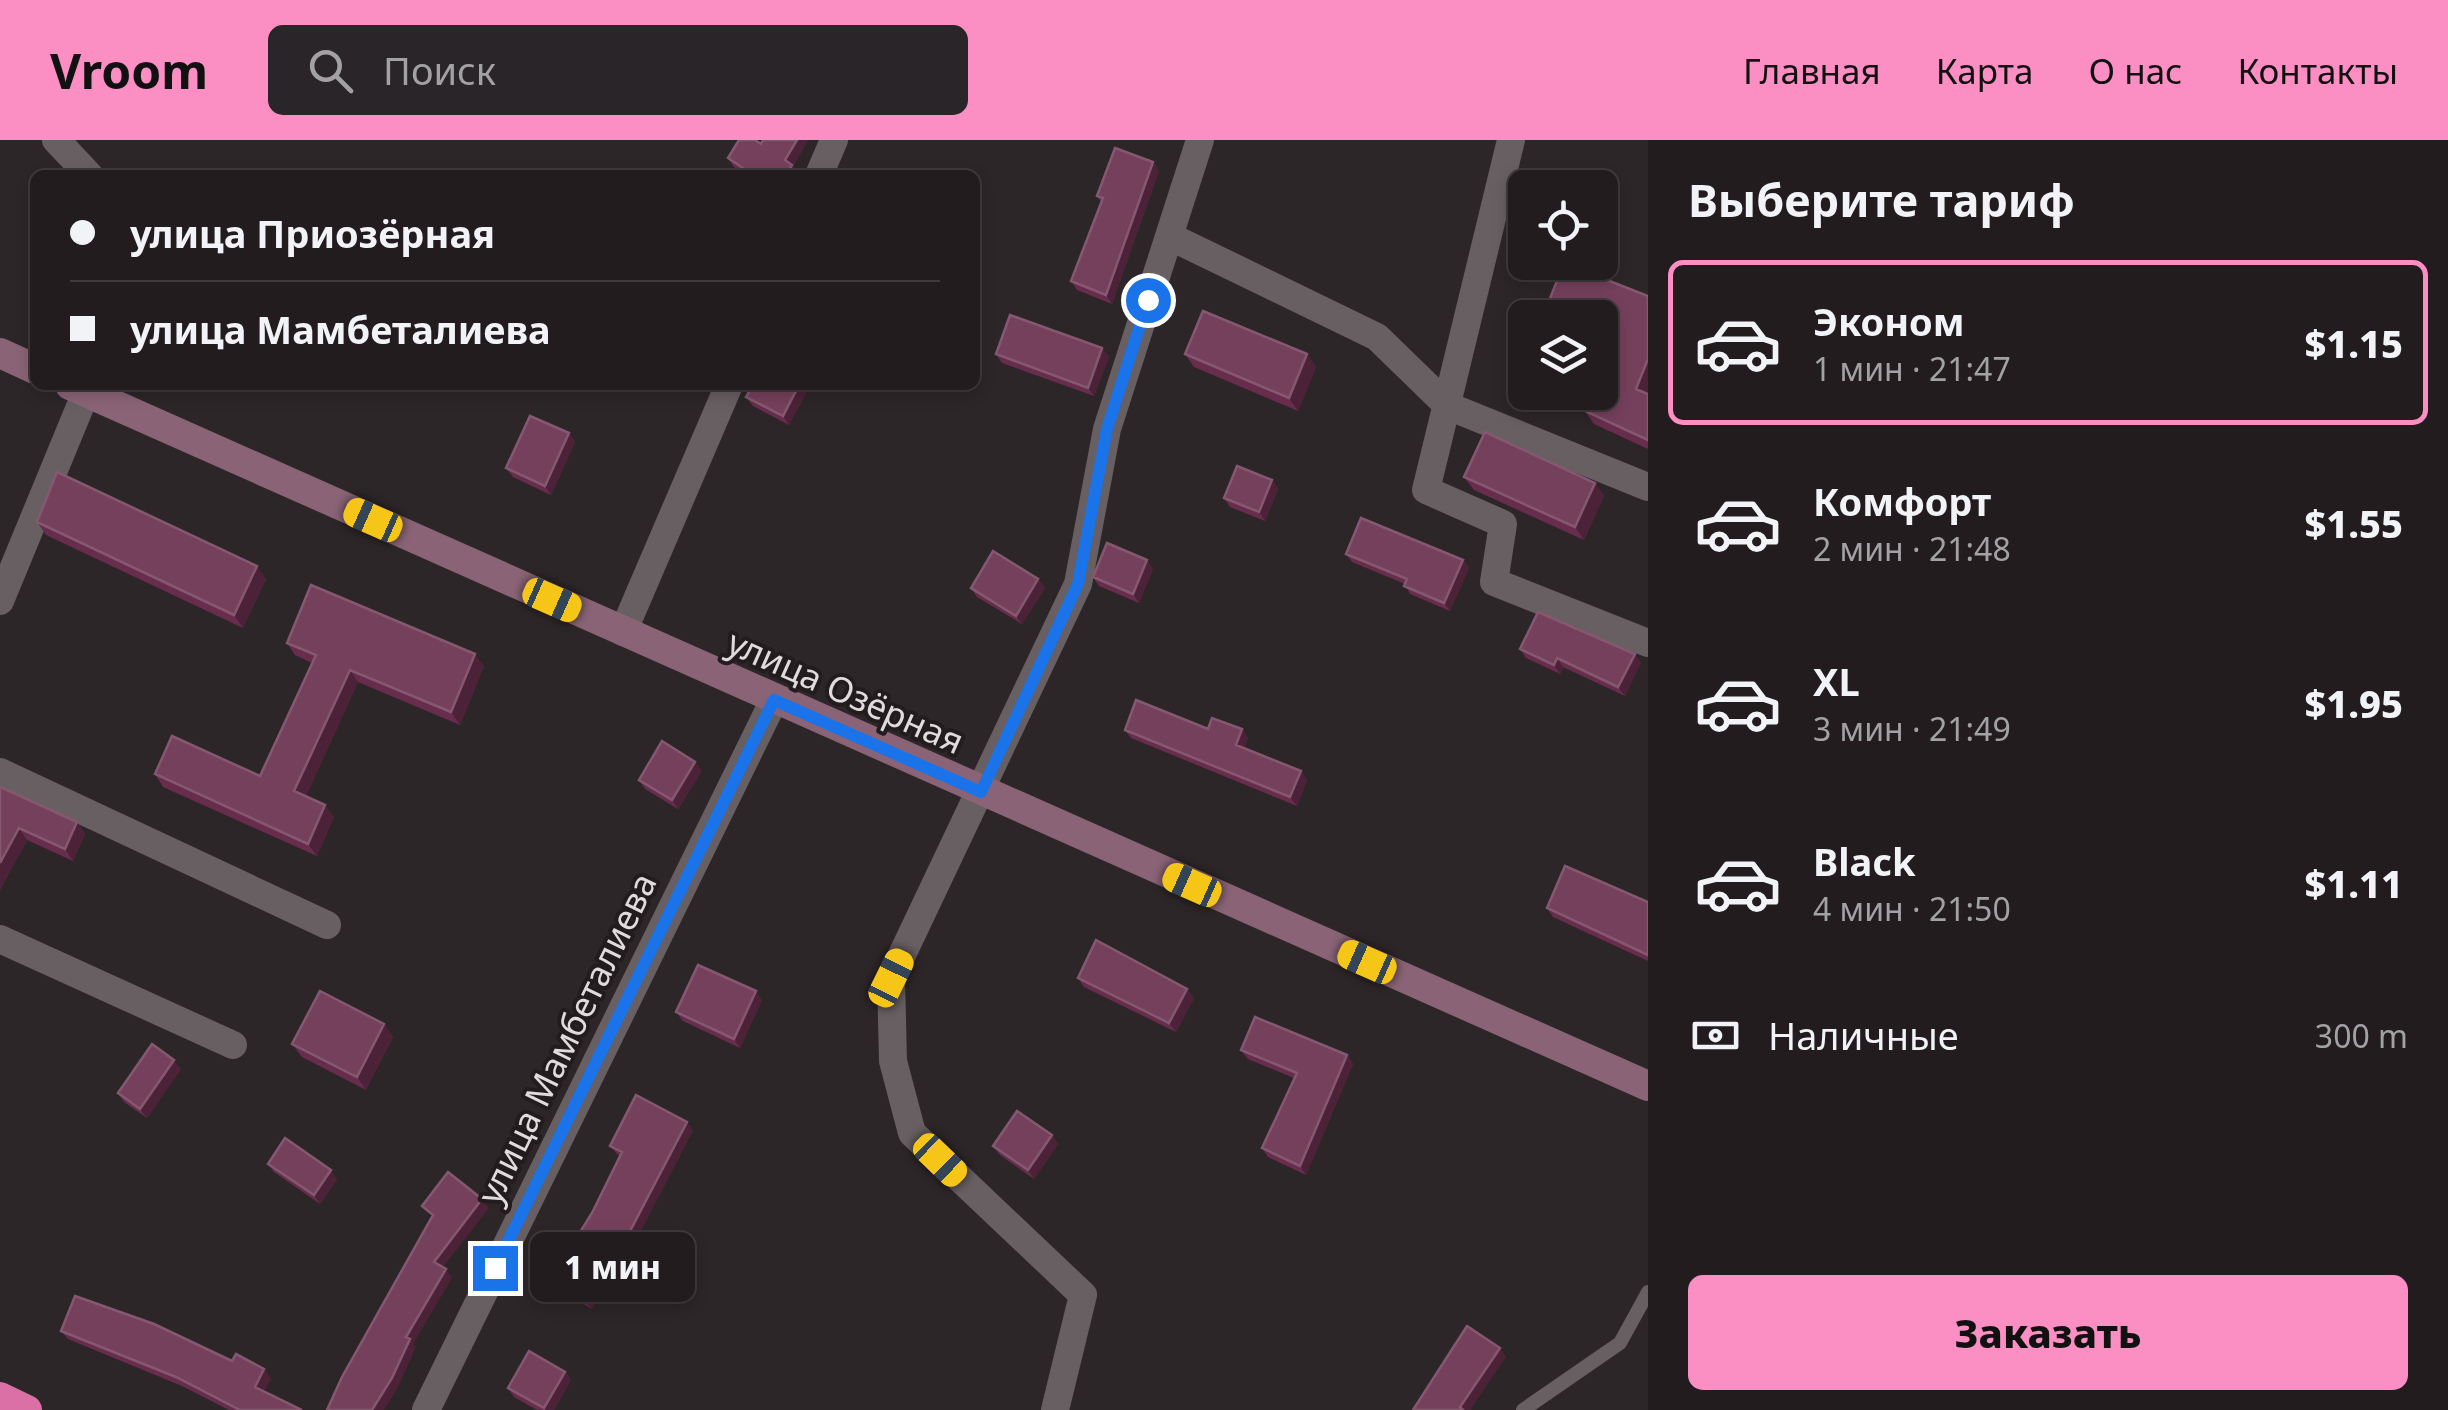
<!DOCTYPE html>
<html lang="ru">
<meta charset="utf-8">
<style>
:root{--surface:#221c1f;--page:#2a2528;--text:#f1f3f6;--muted:#a2a1a4;--line:#3f3a3d;--accent:#fb8fc4}
body{margin:0;font-family:"Noto Sans",sans-serif;background:var(--page);color:var(--text);height:100vh;display:flex;flex-direction:column;font-size:38px;white-space:nowrap}
*{box-sizing:border-box;margin:0}
p{font-size:32px;color:var(--muted)}
.icon{flex:none;width:55px;height:55px;fill:none;stroke:currentColor;stroke-width:2;stroke-linecap:round;stroke-linejoin:round}
.map{position:relative;flex:1;overflow:hidden}
.details{display:flex;flex-direction:column;background:var(--surface);width:800px}
.details>*{flex:none}
.guide{position:absolute;left:30px;top:30px;width:950px;height:220px;border-radius:15px;box-shadow:0 5px 15px #0003,0 0 0 2px var(--line);display:grid;align-content:center;height:220px;padding:0 40px;background:var(--surface)}
.buttons{position:absolute;left:1508px;top:30px;display:grid;gap:20px}
.buttons a{display:grid;place-items:center;width:110px;height:110px;border-radius:15px;background:var(--surface);box-shadow:0 5px 15px #0003,0 0 0 2px var(--line);font-size:50px}
.end{position:absolute;width:45px;height:45px;margin:-22px;border:12px solid #1a73e8;background:#fff;box-shadow:0 0 0 5px #fff}
.from{border-radius:50%}
.bubble{position:absolute;height:70px;border-radius:15px;background:var(--surface);box-shadow:0 5px 15px #0003,0 0 0 2px var(--line);font-size:32px;font-weight:800;line-height:70px;text-align:center}
.car{position:absolute;width:30px;height:60px;margin:-30px -15px;border-radius:12px;box-shadow:0 0 8px 2px #0007;background:linear-gradient(#f5c518 24%,#345 0 40%,#f5c518 0 76%,#345 0 86%,#f5c518 0)}
.guide b{display:flex;align-items:center;gap:35px;height:95px;font-size:38px}
.guide b+b{border-top:2px solid var(--line)}
.guide i{width:25px;height:25px;background:var(--text)}
ul{padding:0;list-style:none}
li{display:flex;align-items:center;gap:30px;height:165px;margin:0 20px 15px;padding:0 20px;border:5px solid transparent;border-radius:15px}
li div{flex:1}
li b{display:block;font-size:38px}
li em{font-style:normal;font-weight:800}
li.selected{border-color:var(--accent)}
li>.icon{width:90px;height:90px;stroke-width:1.5}
h2{padding:0 40px;font-size:45px;line-height:120px}
.pay{display:flex;align-items:center;gap:25px;height:110px;padding:0 40px;font-size:38px}
.pay p{margin-inline-start:auto}
.cta{display:flex;gap:20px;margin-top:auto;padding:20px 40px}
.cta a{flex:1;height:115px;border-radius:15px;background:var(--accent);color:#111;font-size:40px;font-weight:800;line-height:115px;text-align:center}
header{display:flex;align-items:center;gap:60px;box-sizing:border-box;height:140px;padding:0 50px;background:var(--accent);color:#111}
header strong{font-size:48px}
nav{display:flex;gap:55px;margin-inline-start:auto;font-size:35px}
.search{width:700px;height:90px;background:var(--page);display:flex;align-items:center;gap:25px;box-sizing:border-box;padding:0 35px;border-radius:15px;color:var(--muted);font-size:38px}
main{display:flex;flex:1;min-height:0}
.map>svg:first-child{display:block}
</style>
<header>
<strong>Vroom</strong>
<div class="search"><svg class="icon" aria-label="search" viewBox="0 0 24 24"><circle cx="10" cy="10" r="6"/><path d="M15 15l6 6"/></svg>Поиск</div>
<nav><a>Главная</a><a>Карта</a><a>О нас</a><a>Контакты</a></nav>
</header>
<main>
<div class="map">
<svg width="1648" height="1270" viewBox="0 0 1648 1270">
<rect width="100%" height="100%" fill="#2d2629"/>
<g fill="none" stroke-linecap="round" stroke-linejoin="round">
<!-- lane -->
<path stroke="#675f62" stroke-width="14" d="M1523,1270l97,-67 28,-51"/>
<!-- street -->
<path stroke="#675f62" stroke-width="28" d="M56,0l33,35
M1511,0l-85,350 77,34 -9,58 154,61
M819,35l15,-35
M1169,96l208,101 71,69 200,81
M0,461l89,-216
M623,492l106,-247
M0,632l327,153
M0,799l233,106
M426,1270l348,-710
M1055,1270l28,-115 -171,-162 -19,-72 -2,-83 187,-394 29,-155 93,-289"/>
<!-- secondary -->
<path stroke="#8a6476" stroke-width="30" d="M0,213l35,16
M70,245l1578,701"/>
<!-- highway -->
<path stroke="#da70a5" stroke-width="30" d="M0,1257l27,13"/>
</g>
<!-- wall -->
<path fill="#682d4d" d="M763,0h45l-15,26 5,9h-52l-12,-8 -6,-9 33,-14z
M1153,22l6,9 -47,133 -35,-14 -6,-9 30,-79 -4,-6z
M1648,156v153l-54,-25 -9,-13 30,-64 -15,-5v-24h-50l-5,-7z
M1102,208l7,9 -15,39 -92,-33 -6,-9z
M1185,214h122l9,13 -18,44 -104,-44z
M753,245h57l-21,40 -36,-19 -7,-9z
M569,293l6,9 -24,53 -38,-18 -7,-9z
M1464,337l131,6 9,13 -20,44 -110,-50z
M1272,340l6,9 -13,32 -35,-14 -6,-9z
M37,382l229,57 -23,49 -197,-93z
M1346,414l117,6 6,8 -19,43 -40,-17 -5,-10 -53,-22z
M1153,429l-14,34 -40,-17 -6,-9z
M1038,439l7,9 -23,36 -45,-27 -6,-9z
M287,503l197,23 -24,59 -102,-43 -52,114 28,21 -17,39 -154,-69 -8,-13 105,2 52,-113 -17,-8z
M1520,509l115,5 6,9 -16,33 -62,-29 -3,7 -34,-16z
M1242,589l6,9 -4,10 57,23 6,9 -10,26 -166,-68 -6,-8z
M702,631l-24,38 -33,-20 -6,-9z
M0,647l77,35 8,12 -12,27 -46,-21 -27,50z
M1648,762v59l-95,-44 -6,-9z
M1078,838l116,20 -18,34 -92,-45z
M762,860l-22,48 -57,-27 -7,-9z
M384,884l9,13 -27,53 -64,-33 -10,-13z
M1241,910l106,5 6,9 -47,111 -38,-18 -6,-9 32,-70 -46,-19z
M181,929l-34,49 -23,-16 -6,-9z
M693,990l-58,112 -43,67 -35,-21 -6,-9 41,-66 28,-57 -3,-2 -7,-8z
M1052,995l6,9 -24,35 -34,-24 -7,-9z
M268,1024l69,15 -17,25 -46,-32z
M61,1191l171,30 39,17 -8,14 39,18h-73l-47,-24 -114,-47z
M565,1232l6,8 -17,30h-17l-23,-13 -6,-9z"/>
<!-- shaded-wall -->
<path fill="#4b2238" d="M797,0h11l-15,26 6,8 -13,1 -1,-15z
M1153,22l6,9 -47,133 -6,-9z
M1102,208l7,9 -15,39 -6,-8z
M1307,214l9,13 -18,44 -9,-13z
M1648,219v37l-12,-7z
M799,245h11l-21,40 -6,-9z
M569,293l6,9 -24,53 -6,-9z
M1272,340l6,9 -13,32 -6,-9z
M1595,343l9,13 -20,44 -9,-13z
M1147,420l6,9 -14,34 -6,-9z
M1463,420l6,8 -19,43 -6,-8z
M257,426l9,13 -23,49 -9,-13z
M1038,439l7,9 -23,36 -6,-8z
M475,514l9,12 -24,59 -9,-13z
M1635,514l6,9 -16,33 -7,-9z
M1557,518l6,9 -3,7 -6,-9z
M350,530l8,12 -55,121 -9,-12z
M1242,589l6,9 -6,16 -6,-9z
M695,622l7,9 -24,38 -6,-9z
M1301,631l6,9 -10,26 -7,-9z
M325,665l9,12 -17,39 -9,-12z
M77,682l8,12 -12,27 -8,-12z
M19,688l8,12 -27,50v-27z
M1187,849l7,9 -18,34 -7,-9z
M756,851l6,9 -22,48 -6,-9z
M384,884l9,13 -27,53 -9,-13z
M1347,915l6,9 -47,111 -6,-9z
M174,920l7,9 -34,49 -7,-9z
M687,982l6,8 -58,112 -43,67 -7,-8z
M1052,995l6,9 -24,35 -6,-9z
M331,1030l6,9 -17,25 -6,-9z
M482,1059l7,9 -49,63 -6,-9z
M446,1129l6,9 -39,66 3,3 -18,40 -14,23h-12l34,-73z
M1500,1208l6,9 -36,53h-8l-2,-3z
M264,1229l7,9 -10,18 -6,-9z
M565,1232l6,8 -17,30h-9l-1,-2z"/>
<!-- building -->
<path fill="#75405c" stroke="#865870" stroke-width="2.5" d="M739,0h16l6,4 2,-4h34l-12,20 7,5 -6,10h-33l-25,-17z
M1115,8l38,14 -47,133 -35,-14 32,-83 -6,-2z
M1564,123l84,33v63l-12,30 12,5v46l-63,-29 9,-19h6v-13l18,-40 -18,-7v-14h-37l-18,-7z
M1203,171l104,43 -18,44 -104,-44z
M1010,175l92,33 -14,40 -92,-34z
M753,245h46l-16,31 -37,-19z
M530,276l39,17 -24,53 -39,-18z
M1485,292l110,51 -20,44 -111,-50z
M1237,326l35,14 -13,32 -35,-14z
M57,332l200,94 -23,49 -197,-93z
M1361,378l102,42 -19,43 -40,-17 3,-7 -61,-25z
M1107,403l40,17 -14,34 -40,-17z
M993,411l45,28 -22,37 -45,-28z
M311,445l164,69 -24,58 -101,-42 -56,121 31,14 -17,39 -153,-70 17,-38 88,40 56,-121 -29,-12z
M1538,472l97,42 -17,33 -61,-29 -3,7 -34,-16z
M1136,560l72,29 4,-11 30,11 -6,16 65,26 -11,26 -165,-67z
M662,601l33,21 -23,38 -33,-20z
M0,647l77,35 -12,27 -46,-21 -19,35z
M1565,726l83,36v53l-101,-47z
M1096,800l91,49 -18,34 -91,-45z
M698,825l58,26 -22,48 -58,-27z
M320,851l64,33 -27,53 -65,-33z
M1255,877l92,38 -47,111 -38,-18 35,-75 -56,-23z
M152,904l22,16 -34,49 -22,-16z
M636,955l51,27 -58,111 -44,68 -34,-22 41,-66 30,-61 -12,-6z
M1017,971l35,24 -24,35 -35,-24z
M285,998l46,32 -17,25 -46,-31z
M448,1032l34,27 -48,63 12,7 -40,68 4,2 -18,39 -20,32h-45l15,-33 91,-162 -11,-9z
M75,1156l79,28 78,37 4,-7 28,15 -9,18 47,23h-62l-64,-33 -115,-46z
M1467,1186l33,22 -40,59 3,3h-50z
M529,1211l36,21 -21,36 -36,-20z"/>
<g fill="none" stroke-linecap="round" stroke-linejoin="round">
<!-- route -->
<path stroke="#1a73e8" stroke-width="12" d="M495,1128l279,-568 207,92 97,-208 29,-155 41,-129"/>
</g>
<g text-anchor="middle" dominant-baseline="central" stroke-width="8" stroke-linejoin="round" paint-order="stroke">
<!-- street labels -->
<g font-size="35" fill="#e0dbdd" stroke="#231c1f">
<text transform="translate(846 551) rotate(24)">улица Озёрная</text>
<text transform="translate(566 898) rotate(-64)">улица Мамбеталиева</text>
</g>
</g>
</svg>
<div class="buttons">
<a><svg class="icon" aria-label="locate" viewBox="0 0 24 24"><circle cx="12" cy="12" r="6"/><path d="M12 2v4M12 18v4M2 12h4M18 12h4"/></svg></a>
<a><svg class="icon" aria-label="layers" viewBox="0 0 24 24"><path d="M12 4l9 5-9 5-9-5zM3 14l9 5 9-5"/></svg></a>
</div>
<i class="end from" style="left:1148px;top:160px"></i>
<i class="end" style="left:495px;top:1128px"></i>
<div class="bubble" style="left:530px;top:1092px;width:165px">1 мин</div>
<i class="car" style="left:373px;top:380px;rotate:294deg"></i>
<i class="car" style="left:552px;top:460px;rotate:114deg"></i>
<i class="car" style="left:1192px;top:745px;rotate:294deg"></i>
<i class="car" style="left:1367px;top:822px;rotate:294deg"></i>
<i class="car" style="left:891px;top:838px;rotate:26deg"></i>
<i class="car" style="left:940px;top:1020px;rotate:134deg"></i>
<div class="guide">
<b><i class="from"></i>улица Приозёрная</b>
<b><i></i>улица Мамбеталиева</b>
</div>
</div>
<section class="details">
<h2>Выберите тариф</h2>
<ul>
<li class="selected"><svg class="icon" aria-label="car" viewBox="0 0 24 24"><path d="M5 17H2v-5l4-1 3-4h7l3 4 3 1v5h-3M9 17h6M6 11h13"/><circle cx="7" cy="17" r="2"/><circle cx="17" cy="17" r="2"/></svg><div><b>Эконом</b><p>1 мин · 21:47</p></div><em>$1.15</em></li>
<li><svg class="icon" aria-label="car" viewBox="0 0 24 24"><path d="M5 17H2v-5l4-1 3-4h7l3 4 3 1v5h-3M9 17h6M6 11h13"/><circle cx="7" cy="17" r="2"/><circle cx="17" cy="17" r="2"/></svg><div><b>Комфорт</b><p>2 мин · 21:48</p></div><em>$1.55</em></li>
<li><svg class="icon" aria-label="car" viewBox="0 0 24 24"><path d="M5 17H2v-5l4-1 3-4h7l3 4 3 1v5h-3M9 17h6M6 11h13"/><circle cx="7" cy="17" r="2"/><circle cx="17" cy="17" r="2"/></svg><div><b>XL</b><p>3 мин · 21:49</p></div><em>$1.95</em></li>
<li><svg class="icon" aria-label="car" viewBox="0 0 24 24"><path d="M5 17H2v-5l4-1 3-4h7l3 4 3 1v5h-3M9 17h6M6 11h13"/><circle cx="7" cy="17" r="2"/><circle cx="17" cy="17" r="2"/></svg><div><b>Black</b><p>4 мин · 21:50</p></div><em>$1.11</em></li>
</ul>
<div class="pay"><svg class="icon" aria-label="cash" viewBox="0 0 24 24"><path d="M3 7h18v10H3z"/><circle cx="12" cy="12" r="2"/></svg>Наличные<p>300 m</p></div>
<div class="cta"><a>Заказать</a></div>
</section>
</main>
